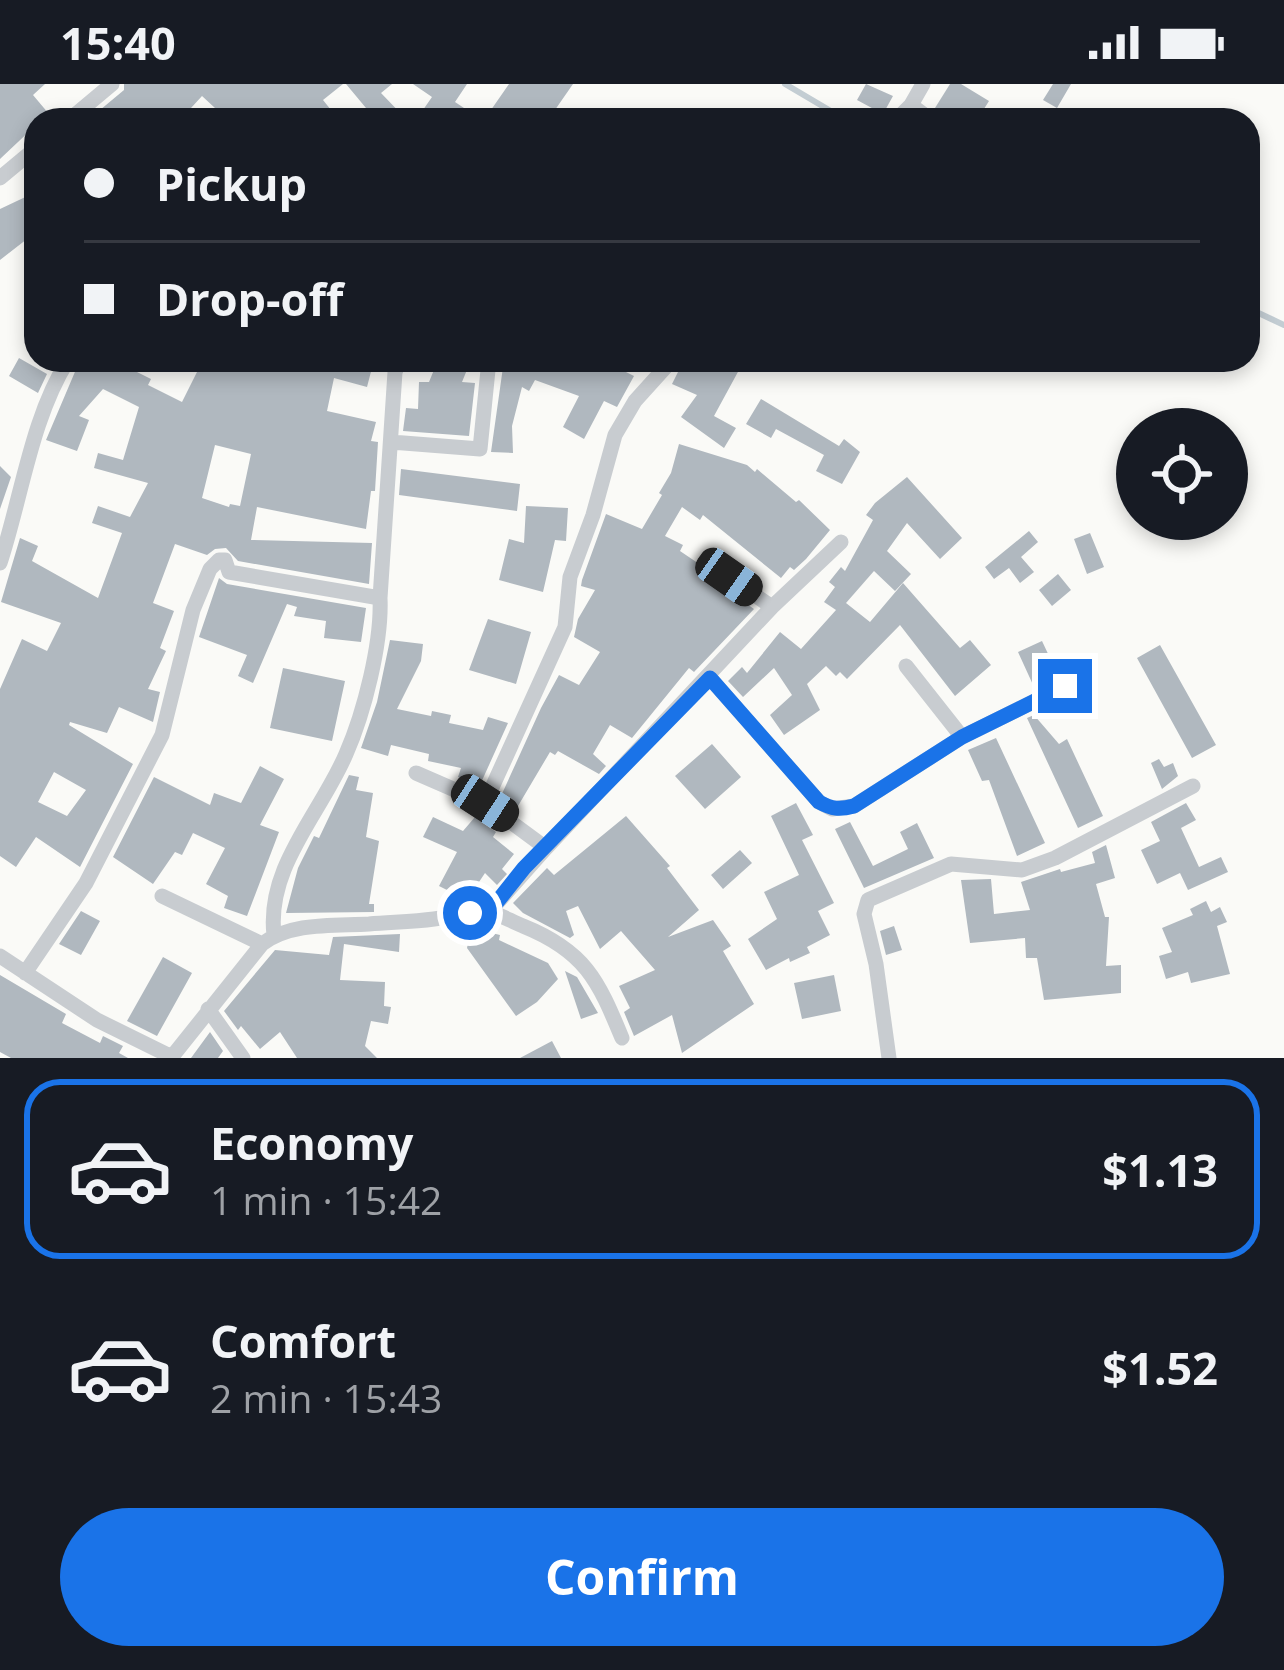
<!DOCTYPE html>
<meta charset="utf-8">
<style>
:root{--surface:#171b24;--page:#242831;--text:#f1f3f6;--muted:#9ea1a6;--line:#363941;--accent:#1a73e8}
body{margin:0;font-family:"Open Sans",sans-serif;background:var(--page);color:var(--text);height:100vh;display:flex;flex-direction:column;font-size:45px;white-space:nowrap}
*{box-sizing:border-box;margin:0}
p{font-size:39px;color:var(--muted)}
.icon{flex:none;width:66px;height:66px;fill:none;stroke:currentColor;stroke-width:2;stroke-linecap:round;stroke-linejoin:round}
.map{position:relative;height:974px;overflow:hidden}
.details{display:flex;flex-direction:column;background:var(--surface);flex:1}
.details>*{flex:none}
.banner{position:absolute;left:24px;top:24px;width:1236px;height:264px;border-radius:36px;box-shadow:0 6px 18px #0003;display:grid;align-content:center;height:264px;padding:0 60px;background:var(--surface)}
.fabs{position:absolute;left:1116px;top:324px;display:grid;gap:24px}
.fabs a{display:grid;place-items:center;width:132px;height:132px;border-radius:50%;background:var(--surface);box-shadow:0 6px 18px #0003;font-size:60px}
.end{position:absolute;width:54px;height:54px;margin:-27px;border:15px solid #1a73e8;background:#fff;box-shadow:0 0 0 6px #fff}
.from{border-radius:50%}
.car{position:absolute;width:36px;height:72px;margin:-36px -18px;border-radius:15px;box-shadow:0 0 9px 3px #0007;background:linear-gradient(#222 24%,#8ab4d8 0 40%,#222 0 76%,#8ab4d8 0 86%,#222 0)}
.banner b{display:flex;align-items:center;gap:42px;height:114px;font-size:45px}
.banner b+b{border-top:3px solid var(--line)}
.banner i{width:30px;height:30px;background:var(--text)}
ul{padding:21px 0 0;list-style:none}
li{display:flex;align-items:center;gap:36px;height:180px;margin:0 24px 18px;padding:0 36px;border:6px solid transparent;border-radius:36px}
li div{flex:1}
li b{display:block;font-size:45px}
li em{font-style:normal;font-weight:700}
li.active{border-color:var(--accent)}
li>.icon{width:108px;height:108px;stroke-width:1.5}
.action{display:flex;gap:24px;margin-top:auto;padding:24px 60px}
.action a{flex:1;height:138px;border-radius:72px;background:var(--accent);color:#fff;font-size:48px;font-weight:700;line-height:138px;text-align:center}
.status{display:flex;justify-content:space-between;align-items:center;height:84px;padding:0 60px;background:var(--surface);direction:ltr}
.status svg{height:33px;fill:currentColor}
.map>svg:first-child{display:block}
</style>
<div class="status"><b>15:40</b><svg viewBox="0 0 49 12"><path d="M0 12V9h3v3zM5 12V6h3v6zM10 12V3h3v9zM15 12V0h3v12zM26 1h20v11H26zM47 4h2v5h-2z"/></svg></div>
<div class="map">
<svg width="1284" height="974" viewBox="0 0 1284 974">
<rect width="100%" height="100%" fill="#fafaf7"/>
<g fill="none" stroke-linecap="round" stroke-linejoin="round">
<!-- stream -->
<path stroke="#c3cdd3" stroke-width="6" d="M785,0l61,36
M1248,224l36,17"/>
</g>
<!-- building -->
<path fill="#b0b8bf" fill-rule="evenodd" d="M0,0h45l-12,11 21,25h-18v5l-36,34z
M124,0h219l-20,16 16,20h-111l-26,-24 -22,24h-36l-9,-11 -16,11h-31l36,-30z
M346,0h46l-11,9 26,27h-31z
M413,0h54l-12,18 27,18h-66l16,-23z
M509,0h64l-25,36h-64z
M866,0l27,12 -10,18 -26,-14z
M950,0h11l28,17 -12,19h-27l-15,-12z
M1053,0h18l-14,24 -14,-8z
M36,108v40l-36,28v-51z
M19,274l28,16 -9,19 -29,-17z
M80,276h47l-4,5 28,14 -3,6 34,17 21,-42h171l-7,27 -33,-9 -7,33 49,11 -5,19 7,1 -3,49h-4l-5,38 -109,-22 -6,33 121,3 -3,41 -131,-23 -12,-13 -11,1 -8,6 -32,-11 -22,59 21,8 -14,37 6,3 -18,38 12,3 -7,30 -34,-15 -12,26 -37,-11 -1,3 64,39 -53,103 -44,-30 -20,30 -16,-11v-167l22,-50 25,12 14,-28 -60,-21 19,-64 18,8 -6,15 66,37 24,-65 -30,-10 6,-17 32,11 18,-34 -54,-15 4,-15 25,7 16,-53 -36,-18 -24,27 10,4 -12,31 -31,-11zM215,361l36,9 -11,52 -10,-2 -1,3 -27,-9zM54,688l32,18 -19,26 -29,-14z
M438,276h33l-9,22 13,1 -6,53 -66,-5 3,-23 12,1 1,-27h10z
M504,276h26l19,9 4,-9h49l32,16 -17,31 -13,-6 -20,38 -21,-12 16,-31 -44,-16 -6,11 -7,-4 -10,39 1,27 -22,-1z
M684,276l32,9 4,-9h18l-3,7 4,3 -25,46 22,12 -12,20 -43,-31 16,-22 -25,-11z
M761,315l78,47 5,-7 16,13 -18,32 -26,-13 8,-16 -48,-26 -5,9 -25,-14z
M679,360l68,21 8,7 2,-3 39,33 3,-2 31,30 -24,29 -12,11 -4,-3 -9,11 -78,-63 -3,5 -18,-13 -17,29 18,9 -3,6 37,25 4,10 33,23 -60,63 -5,-4 -57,70 -22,-13 -17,29 13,12 -7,8 -41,-23 -3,4 -5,-3 -32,54 -17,-10 40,-88 18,-33 20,10 21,-33 -26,-15 4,-18 17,-29 -14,-4 1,-6 24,-66 36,15 20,-34 -3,-2 12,-20z
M0,382l11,11 -11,32z
M401,385l119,15 -3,27 -118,-16z
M907,393l55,61 -22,21 -33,-36 -20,28 24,23 -16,17 -21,-20 -28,32 24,19 33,-39 57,65 10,-8 21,25 -36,31 -55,-71 -53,54 -7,-7 -4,4 -10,-10 -19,18 13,26 -36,25 -14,-20 22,-20 -18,-27 -31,29 -15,-16 14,-14 5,6 33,-41 21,17 35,-39 -12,-8 11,-15 -6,-5 12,-15 4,4 28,-51 -7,-5 9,-12z
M526,422l42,2 -2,33 -11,-1 -12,52 -44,-12 10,-41 15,4z
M1029,447l9,11 -17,15 13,15 -14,11 -11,-15 -15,11 -9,-12z
M1090,449l14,34 -17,7 -13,-35z
M1058,490l13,16 -19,16 -13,-16z
M219,494l8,6 139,24 -5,34 -37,-4 2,-17 -32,-5 3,-9 -10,-3 -34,79 -15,-7 9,-21 -48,-18z
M488,535l43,13 -15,52 -47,-14z
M390,556l33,4 -2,17 -24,48 34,7 1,-5 19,4 -2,8 34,7 5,-13 20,6 -28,62 -22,-8 3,-9 -33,-7 1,-7 -38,-9 -3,11 -27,-8 16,-46z
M1042,557l16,34 -24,12 -16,-35z
M1160,561l56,100 -24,13 -55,-100z
M283,584l62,13 -13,60 -62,-13z
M1034,631l25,29 8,-5 36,77 -25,12 -51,-110z
M996,654l49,105 -28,13 -28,-76 -7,1 -14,-31z
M712,660l29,33 -36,32 -30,-33z
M1159,675l5,8 9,-4 5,13 -16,13 -11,-26z
M260,682l24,13 -24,46 19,7 -32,84 -23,-8 4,-12 -22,-12 19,-36 -32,-15 -11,22 -7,-3 -22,32 -40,-27 41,-80 56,28 4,-12 27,10z
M349,691l10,2 -3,13 17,3 -7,44 13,4 -10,63h5v8l-88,1 12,-45 16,-32 5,2z
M796,719l17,32 -11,5 32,63 -16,8 12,24 -23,12 3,6 -20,9 -1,-4 -23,12 -18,-31 29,-20 -13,-27 35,-17 -28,-59z
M1186,719l10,17 -15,8 18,39 22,-10 7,15 -40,18 -8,-17 -23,11 -16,-34 19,-9 -9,-19z
M626,732l44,50 -3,2 32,42 -31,27 45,-17 18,26 -8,5 31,53 -72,49 -10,-38 -38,21 -10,-24 6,-4 -11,-22 36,-16 -34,-39 -21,18 -22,-43 -12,5 8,24 -4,3 -47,-25 -10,-10 34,-35 7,7z
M433,733l30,14 12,-14 21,15 -3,5 21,17 -12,15 5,5 -10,11 -12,-12 -18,27 -28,-14 18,-34 -34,-15z
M850,738l23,44 35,-17 -8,-17 17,-9 17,35 -70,30 -29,-59z
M1106,761l9,33 -19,6 9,33h4l-3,49 15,-1v28l-77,7 -7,-42h-11l-1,-20 -55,5 -9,-63 30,-1 3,35 36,-4 -9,-28 39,-13 1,3 34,-9 -3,-11z
M740,766l12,13 -29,26 -12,-14z
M1206,817l5,11 9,-5 7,15 -10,4 13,48 -39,9 -3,-11 -22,7 -7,-23 13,-4 -10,-24 31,-13 -3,-6z
M81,827l19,10 -19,34 -22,-11z
M894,842l8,24 -16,5 -6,-24z
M471,844l29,7 -1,5 49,23 10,16 -21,23 -21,14 -49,-68z
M400,850l-1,18 -55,-8 -4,36 45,2 -1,24 7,1 -3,17 -17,-3 -6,25 12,12h-80l-17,-26 -20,17 -19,-23 -3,4 -14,-19 51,-61 54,5 4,-18z
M163,873l29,16 -35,63 -30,-15z
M565,887l12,6 21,36 -17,6z
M0,891l66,39 -4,9 38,20 3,-7 20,10 -4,7 9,5h-117l-11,-6z
M834,891l7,36 -39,8 -8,-36z
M210,948l13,19 -5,7h-27z
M552,957l9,17h-41z"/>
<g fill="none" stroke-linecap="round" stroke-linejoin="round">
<!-- minor -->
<path stroke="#c8ccd0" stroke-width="15" d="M911,21l20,15
M69,36l43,-36
M896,36l15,-15 12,-21
M0,94l36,-30
M391,358l89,7 9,-89
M0,479c22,-67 31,-144 68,-203
M729,493l43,30
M380,514l15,-226 5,-12
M906,582l56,71
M710,594l109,124 13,7 22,-3 108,-69 103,-51
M416,689l69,30 61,45 -57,64
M485,719l80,-176 5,-50 23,-62 22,-80 20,-34 37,-41
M546,764l226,-241 69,-65
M162,812l100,48
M0,872l97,64 75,37
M25,889l61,-90 76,-148 31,-125 17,-41 9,-9h6l4,12 151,26c2,45 -16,115 -34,156 -25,59 -80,113 -72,181
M208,925l35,49
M171,974l91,-114c29,-22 72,-18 107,-20 22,-2 43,-2 65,-5 17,-2 37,-10 55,-7 11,2 23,10 34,14 62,25 75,54 99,112
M889,974l-13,-94 -12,-50 4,-14 83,-36 71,6 33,-12 138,-72"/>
</g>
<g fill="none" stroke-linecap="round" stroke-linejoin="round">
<!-- route -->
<path stroke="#1a73e8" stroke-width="15" d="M470,829l19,-1 35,-44 186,-190 109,124c13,7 20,8 35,4l108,-69 103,-51"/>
</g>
</svg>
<div class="fabs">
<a><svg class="icon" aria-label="locate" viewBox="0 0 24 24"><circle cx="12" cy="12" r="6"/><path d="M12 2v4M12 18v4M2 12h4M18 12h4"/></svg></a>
</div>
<i class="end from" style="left:470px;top:829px"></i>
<i class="end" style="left:1065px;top:602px"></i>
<i class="car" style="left:729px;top:493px;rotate:125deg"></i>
<i class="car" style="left:485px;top:719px;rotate:123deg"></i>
<div class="banner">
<b><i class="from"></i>Pickup</b>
<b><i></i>Drop-off</b>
</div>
</div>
<section class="details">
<ul>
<li class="active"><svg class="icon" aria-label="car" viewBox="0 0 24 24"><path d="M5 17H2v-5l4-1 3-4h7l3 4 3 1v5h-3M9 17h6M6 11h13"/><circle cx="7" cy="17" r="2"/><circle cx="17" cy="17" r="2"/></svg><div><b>Economy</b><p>1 min · 15:42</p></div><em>$1.13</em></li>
<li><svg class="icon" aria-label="car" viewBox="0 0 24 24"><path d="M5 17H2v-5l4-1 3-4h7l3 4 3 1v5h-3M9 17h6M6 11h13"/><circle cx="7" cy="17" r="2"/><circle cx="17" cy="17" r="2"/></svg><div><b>Comfort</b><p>2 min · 15:43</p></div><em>$1.52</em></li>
</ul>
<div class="action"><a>Confirm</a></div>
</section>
